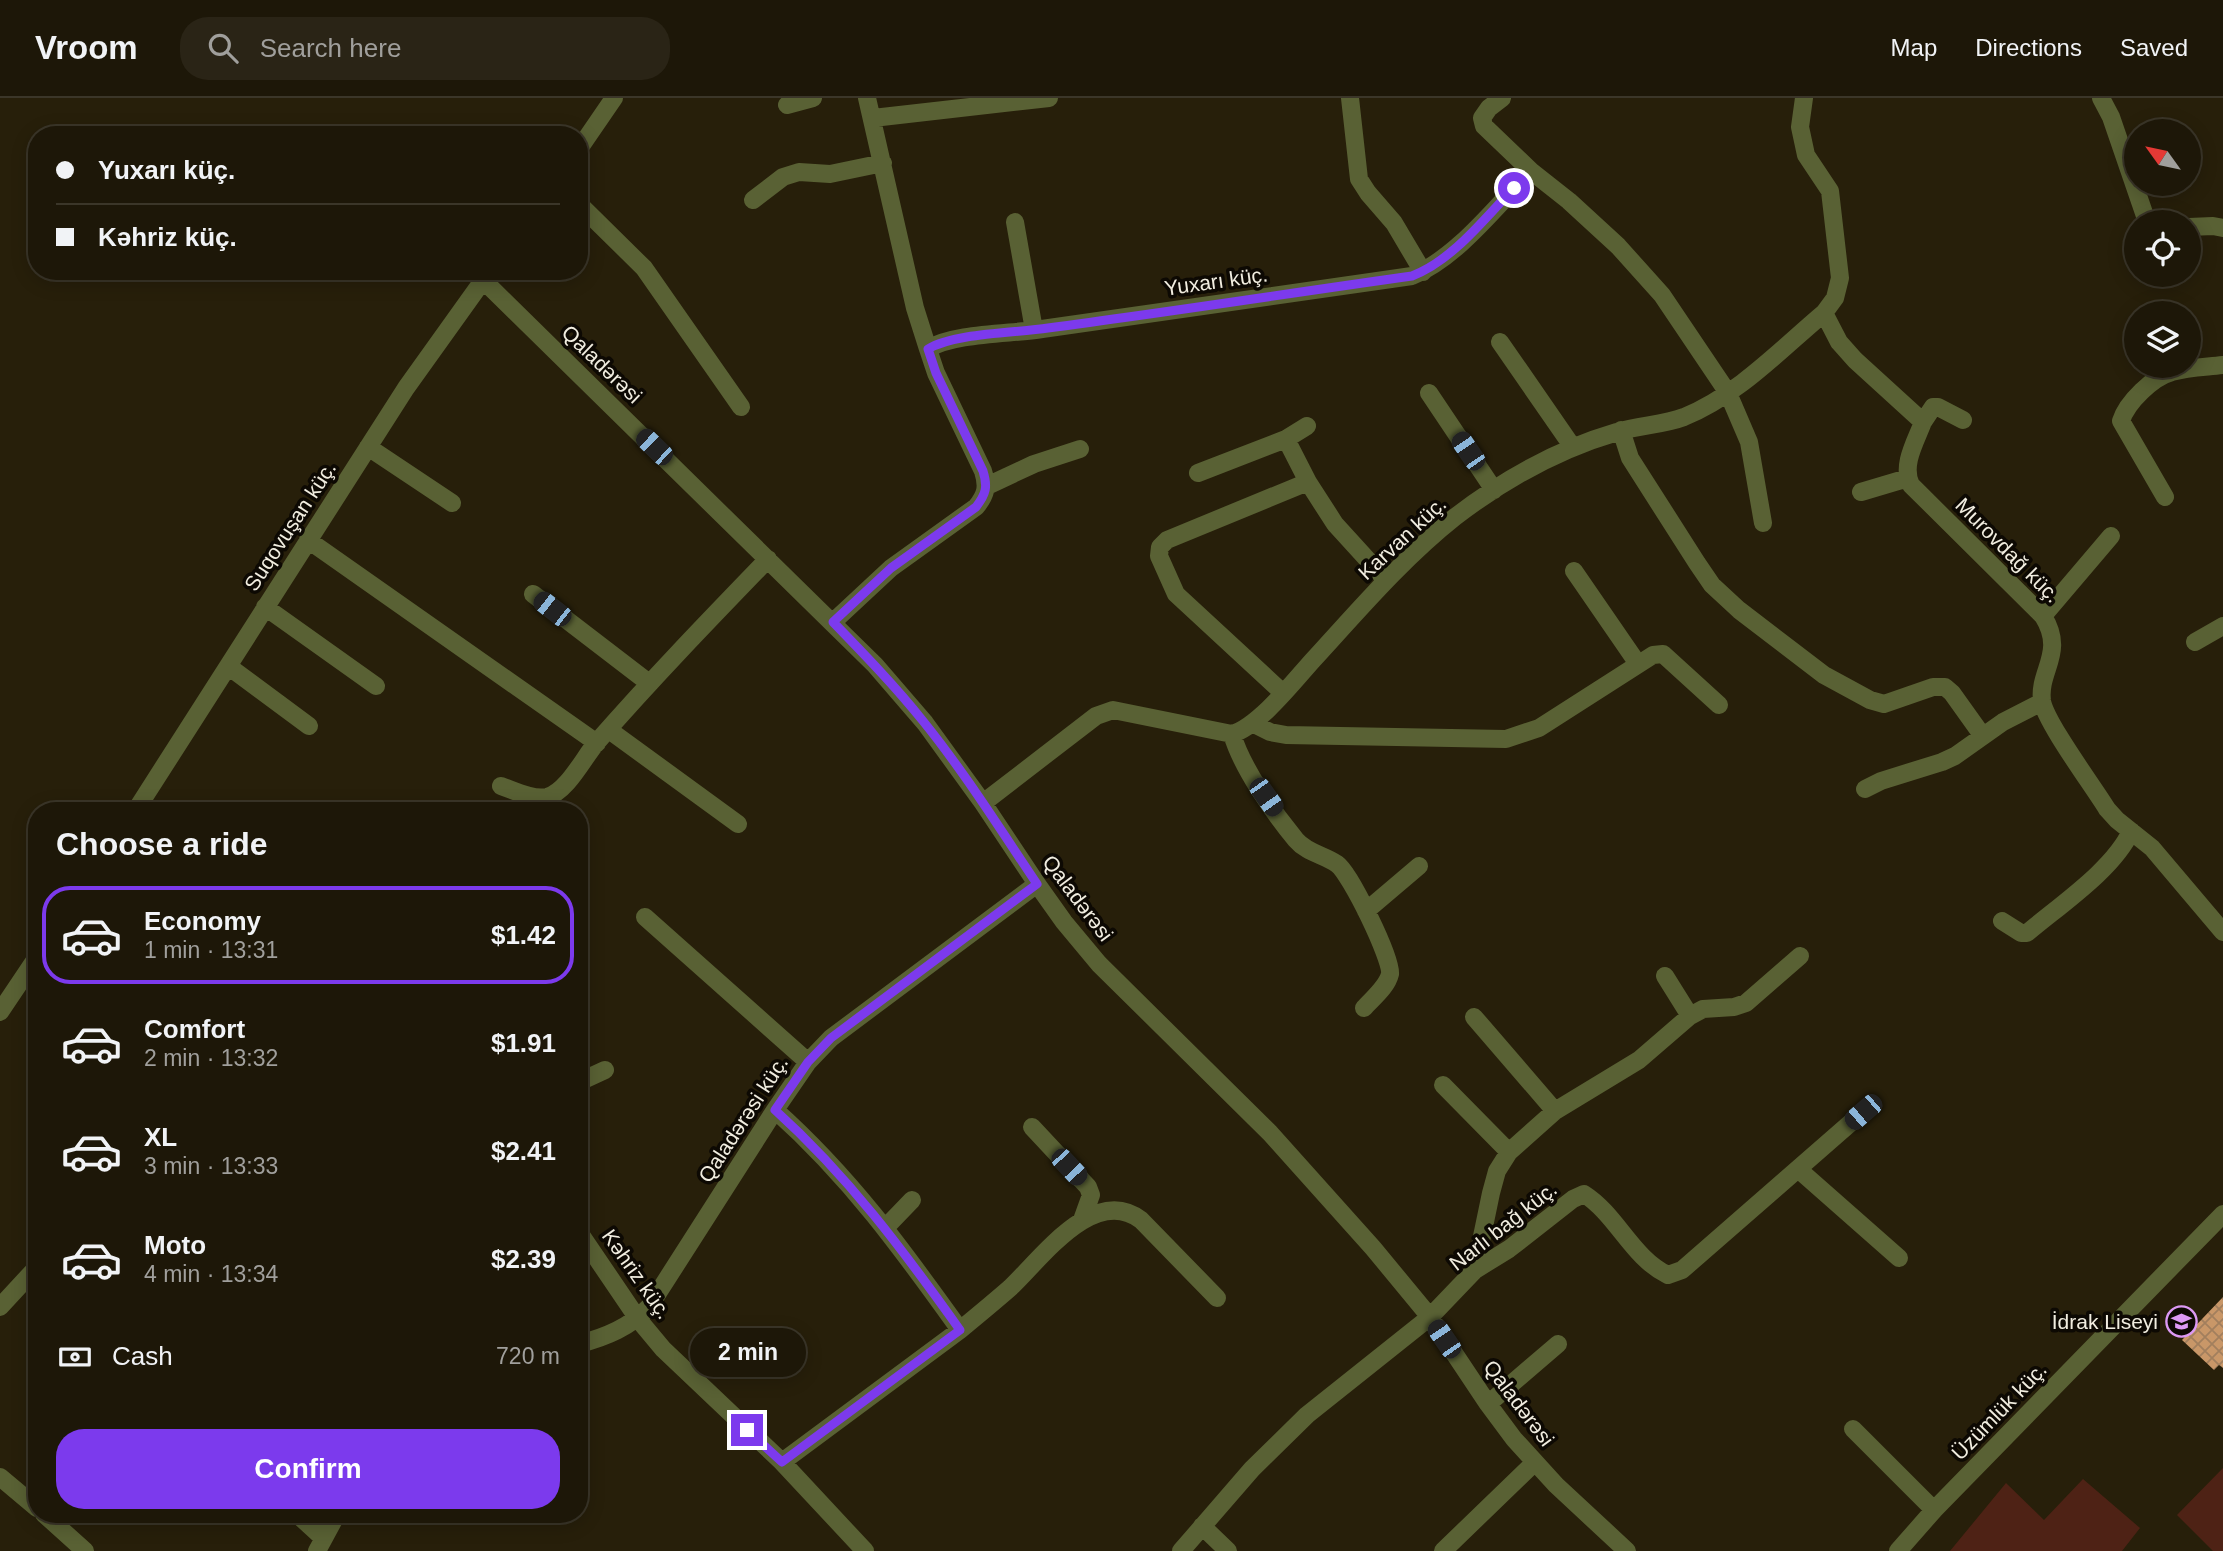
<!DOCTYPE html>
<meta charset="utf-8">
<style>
:root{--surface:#1d1708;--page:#2a2416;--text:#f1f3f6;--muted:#a09f9c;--line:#3b3629;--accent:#7c3aed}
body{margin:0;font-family:Arial,sans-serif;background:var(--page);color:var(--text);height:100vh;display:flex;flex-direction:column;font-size:26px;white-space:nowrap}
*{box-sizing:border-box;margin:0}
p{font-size:23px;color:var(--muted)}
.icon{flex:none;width:38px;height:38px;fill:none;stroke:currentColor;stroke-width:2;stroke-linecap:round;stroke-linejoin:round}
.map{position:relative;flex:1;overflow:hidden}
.side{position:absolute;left:28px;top:704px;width:560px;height:721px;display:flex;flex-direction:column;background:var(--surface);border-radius:28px;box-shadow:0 4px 18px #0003,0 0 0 2px var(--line)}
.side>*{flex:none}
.hud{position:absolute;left:28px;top:28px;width:560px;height:154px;border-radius:28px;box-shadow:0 4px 18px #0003,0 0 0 2px var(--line);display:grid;align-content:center;height:154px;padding:0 28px;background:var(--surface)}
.needle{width:46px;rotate:303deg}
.fabs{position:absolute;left:2124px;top:21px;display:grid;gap:14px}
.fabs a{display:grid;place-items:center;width:77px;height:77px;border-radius:50%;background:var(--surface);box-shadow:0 4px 18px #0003,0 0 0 2px var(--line);font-size:35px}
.end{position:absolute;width:32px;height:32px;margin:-16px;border:9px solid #7c3aed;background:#fff;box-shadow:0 0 0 4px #fff}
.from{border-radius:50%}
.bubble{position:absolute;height:49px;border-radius:24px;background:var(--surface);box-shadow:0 4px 18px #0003,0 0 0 2px var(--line);font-size:23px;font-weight:800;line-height:49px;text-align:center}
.car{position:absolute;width:21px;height:42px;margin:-21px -10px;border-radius:9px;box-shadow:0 0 5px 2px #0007;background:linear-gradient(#222 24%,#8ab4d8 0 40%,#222 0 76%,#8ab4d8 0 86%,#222 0)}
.hud b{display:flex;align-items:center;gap:24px;height:66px;font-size:26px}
.hud b+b{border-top:2px solid var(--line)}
.hud i{width:18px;height:18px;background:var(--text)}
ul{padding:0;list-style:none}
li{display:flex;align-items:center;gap:21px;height:98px;margin:0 14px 10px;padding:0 14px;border:4px solid transparent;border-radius:28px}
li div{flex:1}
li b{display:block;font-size:26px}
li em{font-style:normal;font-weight:800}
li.selected{border-color:var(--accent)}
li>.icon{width:63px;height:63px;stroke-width:1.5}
h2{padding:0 28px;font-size:32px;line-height:84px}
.pay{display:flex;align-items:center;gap:18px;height:77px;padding:0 28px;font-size:26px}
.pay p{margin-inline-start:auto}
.action{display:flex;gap:14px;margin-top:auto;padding:14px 28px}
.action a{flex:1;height:80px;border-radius:28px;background:var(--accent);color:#fff;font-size:28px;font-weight:800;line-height:80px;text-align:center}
header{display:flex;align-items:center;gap:42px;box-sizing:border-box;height:98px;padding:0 35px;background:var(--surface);border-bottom:2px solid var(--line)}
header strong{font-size:33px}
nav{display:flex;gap:38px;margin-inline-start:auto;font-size:24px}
.search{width:490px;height:63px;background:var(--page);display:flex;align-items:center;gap:18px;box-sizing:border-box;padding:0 24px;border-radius:28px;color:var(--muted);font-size:26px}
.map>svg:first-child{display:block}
</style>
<header>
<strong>Vroom</strong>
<div class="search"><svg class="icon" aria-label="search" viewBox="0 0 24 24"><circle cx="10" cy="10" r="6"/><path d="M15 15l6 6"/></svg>Search here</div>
<nav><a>Map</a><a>Directions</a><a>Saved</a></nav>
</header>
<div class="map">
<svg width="2223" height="1453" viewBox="0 0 2223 1453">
<defs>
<pattern id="building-cross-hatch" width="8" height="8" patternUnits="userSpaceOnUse" patternTransform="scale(1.75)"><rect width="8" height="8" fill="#c99768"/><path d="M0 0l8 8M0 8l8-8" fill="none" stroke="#a27f5d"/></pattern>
</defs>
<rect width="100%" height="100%" fill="#271f0a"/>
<!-- green -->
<path fill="#4e2215" d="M2223,1370v83h-10l-36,-36z
M2083,1381l57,49 -18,23h-172l56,-68 38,37z"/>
<!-- building -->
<path fill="url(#building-cross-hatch)" d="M2223,1199v71l-4,-3 -5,5 -32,-30z"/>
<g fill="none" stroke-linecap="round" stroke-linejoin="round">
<!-- minor -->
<path stroke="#596134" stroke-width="18" d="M867,0l48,210 13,41
M1350,0l9,81 9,14 26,30 29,49
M1502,0l-13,10 -7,10 2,8 47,45
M2101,0l10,19 34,99 5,6
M787,7l26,-7
M873,20l176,-20
M579,51l35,-51
M753,102l30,-23 16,-5 31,2 53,-11
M579,106l65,64 97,139
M1015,124l19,108
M2189,129l24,-1 10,2
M483,182l392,385 50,58 58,80 54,81 27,38 35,42 171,169 103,115 57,69 58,87 26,35 42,46 71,66
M1824,215l15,29 16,18 68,62c-7,19 -22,43 -12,63l132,131c23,37 -5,54 -1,85 4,22 51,85 65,108l10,11 35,28 71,84
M1500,244l72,104
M1429,295l65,97
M1923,324l10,-15h5l25,13
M1621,332l9,28 67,105 15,22 27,25 85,65 46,25 14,4 49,-17h12l7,6 30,42
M1286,341l22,43 27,42 51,56
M368,349l84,56
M1198,375l88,-34 21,-13
M987,388l47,-22 46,-15
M1861,394l47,-14
M2165,399l-44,-76c6,-19 32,-44 51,-49 16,-5 35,-5 51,-7
M308,442l289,203
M1574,473l64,93
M533,496l116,89
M265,509l111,79
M2043,518l68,-80
M833,524l58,-54 85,-61c10,-12 12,-20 7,-36l-47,-98 -8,-24c25,-16 83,-15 114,-20 124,-17 247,-35 370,-53 45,-18 85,-71 119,-105l38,30 49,45 44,49 66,98 21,49 14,81
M2195,544l28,-16
M228,568l81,60
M1283,595l-107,-99 -17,-38 1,-9 7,-7 141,-58
M1252,625l18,9 16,3 220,4 33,-11 114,-73 10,-1 56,51
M609,632l129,94
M1232,636c10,34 41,78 64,106 11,13 28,15 41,24 13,9 55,95 53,110 -3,13 -17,24 -26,34
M501,688c14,5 32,14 46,11 20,-5 37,-40 50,-55 55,-63 113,-123 171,-183
M1865,691l16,-8 61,-19 13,-6 48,-34 39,-20
M983,705l113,-87 17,-6 119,24c27,-8 62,-53 81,-74 45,-49 89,-101 142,-143 48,-37 104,-68 162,-85 22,-7 46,-7 67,-15 54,-22 96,-67 140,-104l11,-15 5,-20 -10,-87 -24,-36 -6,-28 4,-29
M136,712l270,-422 83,-116
M1366,813l53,-45
M645,819l163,145
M2002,823l19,12h6c33,-28 87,-64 104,-102
M1665,878l25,40
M0,914l37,-55
M1474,919l81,94
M579,984l26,-12
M1443,987l66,67
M775,1012c75,67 127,139 185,220l-178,132
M1032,1029l56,60 3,8 -9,25
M1798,1071l101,89
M886,1129l26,-27
M579,1134l59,87 25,30 119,113 83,89
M1475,1172l16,-77 6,-22 12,-19 46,-41 84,-51 51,-44 13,-7 31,-2 12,-4 54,-47
M0,1209l37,-40
M960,1232c17,-14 34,-28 50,-42 31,-29 84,-104 131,-68l76,78
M579,1246c27,-7 51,-17 70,-37l126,-197 33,-48 23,-24 206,-154
M1488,1306l70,-60
M1853,1331l81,81
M0,1379l37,31
M44,1416l41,37
M297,1416l26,24
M1202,1428l26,25
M317,1453l20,-37
M1181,1453l71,-82 55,-54 123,-98 45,-47 34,-21 64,-50 11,-5c33,21 48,64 84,81l14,-5 181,-158
M1443,1453l92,-89
M1898,1453l36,-41 289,-296"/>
</g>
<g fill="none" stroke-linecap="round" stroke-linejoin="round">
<!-- route -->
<path stroke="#7c3aed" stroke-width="9" d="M747,1332l35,32 178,-132c-57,-80 -112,-154 -185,-220l33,-48 23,-24 206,-154c-37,-55 -72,-111 -114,-163 -28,-35 -59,-67 -90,-99l58,-54 85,-61c10,-13 12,-20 7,-36l-47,-98 -8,-24c26,-16 87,-16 120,-21 121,-16 243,-35 364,-52 41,-16 72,-57 102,-88"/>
</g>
<!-- icons -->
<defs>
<symbol id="school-ring" viewBox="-11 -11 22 22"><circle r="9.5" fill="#0d0903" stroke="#dc99f4" stroke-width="1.5"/><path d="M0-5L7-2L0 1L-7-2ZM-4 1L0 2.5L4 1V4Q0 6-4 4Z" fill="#dc99f4"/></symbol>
</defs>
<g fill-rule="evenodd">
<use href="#school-ring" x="2164" y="1206" width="35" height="35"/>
</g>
<g text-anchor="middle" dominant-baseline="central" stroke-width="7" stroke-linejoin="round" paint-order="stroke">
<!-- street labels -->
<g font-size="21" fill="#f1ede0" stroke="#0d0903">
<text transform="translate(1216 183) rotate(-8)">Yuxarı küç.</text>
<text transform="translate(602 266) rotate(44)">Qaladərəsi</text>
<text transform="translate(290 428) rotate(-57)">Suqovuşan küç.</text>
<text transform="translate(1402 440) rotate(-43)">Karvan küç.</text>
<text transform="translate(2008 452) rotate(45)">Murovdağ küç.</text>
<text transform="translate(1078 800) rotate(53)">Qaladərəsi</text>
<text transform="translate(743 1021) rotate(-57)">Qaladərəsi küç.</text>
<text transform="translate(1503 1128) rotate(-38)">Narlı bağ küç.</text>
<text transform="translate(637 1176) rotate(55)">Kəhriz küç.</text>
<text transform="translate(1519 1305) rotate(53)">Qaladərəsi</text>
<text transform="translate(1999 1313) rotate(-46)">Üzümlük küç.</text>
</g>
<!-- poi labels -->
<g font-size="21" fill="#f1ede0" stroke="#0d0903" text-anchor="end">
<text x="2158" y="1223">İdrak Liseyi</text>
</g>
</g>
</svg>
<div class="fabs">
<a><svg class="needle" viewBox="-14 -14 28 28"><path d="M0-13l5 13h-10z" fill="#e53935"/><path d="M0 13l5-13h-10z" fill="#a09f9c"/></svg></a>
<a><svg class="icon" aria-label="locate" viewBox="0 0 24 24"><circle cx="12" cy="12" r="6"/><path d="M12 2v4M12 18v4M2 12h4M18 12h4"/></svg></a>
<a><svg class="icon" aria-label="layers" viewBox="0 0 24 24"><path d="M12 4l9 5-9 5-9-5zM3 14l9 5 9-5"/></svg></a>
</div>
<i class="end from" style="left:1514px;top:90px"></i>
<i class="end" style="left:747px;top:1332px"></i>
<div class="bubble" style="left:690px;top:1230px;width:116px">2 min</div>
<i class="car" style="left:654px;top:349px;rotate:314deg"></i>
<i class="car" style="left:1468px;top:353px;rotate:326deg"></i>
<i class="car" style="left:552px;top:511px;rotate:308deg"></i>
<i class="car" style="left:1266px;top:699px;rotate:145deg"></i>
<i class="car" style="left:1863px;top:1014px;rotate:229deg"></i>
<i class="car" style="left:1069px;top:1069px;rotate:137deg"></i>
<i class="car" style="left:1444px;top:1241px;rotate:326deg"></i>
<div class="hud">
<b><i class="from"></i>Yuxarı küç.</b>
<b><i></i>Kəhriz küç.</b>
</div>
<section class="side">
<h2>Choose a ride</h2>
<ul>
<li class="selected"><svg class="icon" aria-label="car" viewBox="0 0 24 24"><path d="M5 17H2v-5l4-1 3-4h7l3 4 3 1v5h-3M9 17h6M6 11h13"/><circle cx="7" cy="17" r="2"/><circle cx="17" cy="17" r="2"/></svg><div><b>Economy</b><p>1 min · 13:31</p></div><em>$1.42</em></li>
<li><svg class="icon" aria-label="car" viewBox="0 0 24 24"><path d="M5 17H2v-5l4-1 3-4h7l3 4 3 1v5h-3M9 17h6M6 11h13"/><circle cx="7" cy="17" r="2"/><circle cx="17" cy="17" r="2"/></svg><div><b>Comfort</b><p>2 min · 13:32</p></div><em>$1.91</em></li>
<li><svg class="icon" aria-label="car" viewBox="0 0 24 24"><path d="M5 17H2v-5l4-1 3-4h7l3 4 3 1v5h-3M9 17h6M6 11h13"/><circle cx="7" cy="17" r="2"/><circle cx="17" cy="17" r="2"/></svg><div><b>XL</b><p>3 min · 13:33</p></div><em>$2.41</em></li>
<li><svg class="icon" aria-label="car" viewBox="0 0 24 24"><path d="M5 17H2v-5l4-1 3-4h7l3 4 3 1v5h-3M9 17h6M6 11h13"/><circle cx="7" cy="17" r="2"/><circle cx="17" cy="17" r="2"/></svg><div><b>Moto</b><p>4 min · 13:34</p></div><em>$2.39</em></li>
</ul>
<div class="pay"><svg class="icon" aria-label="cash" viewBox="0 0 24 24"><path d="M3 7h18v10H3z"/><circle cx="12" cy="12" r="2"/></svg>Cash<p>720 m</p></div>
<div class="action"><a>Confirm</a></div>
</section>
</div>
